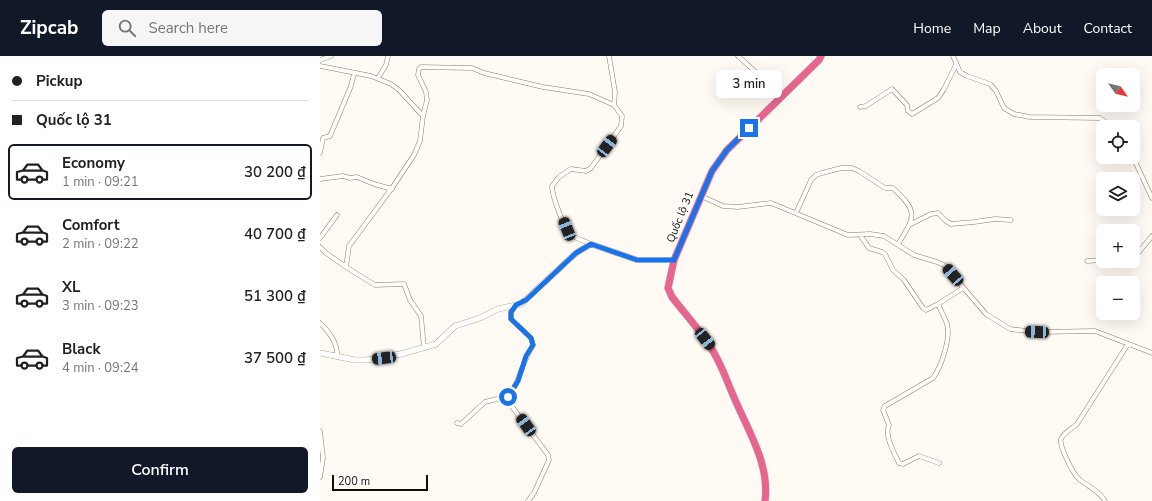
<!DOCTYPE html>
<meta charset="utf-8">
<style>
:root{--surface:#fff;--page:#f6f6f6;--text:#202124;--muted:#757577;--line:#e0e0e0;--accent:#111827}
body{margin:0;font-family:"Nunito Sans",sans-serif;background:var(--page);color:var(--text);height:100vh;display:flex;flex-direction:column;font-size:15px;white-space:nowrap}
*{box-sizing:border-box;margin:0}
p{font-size:13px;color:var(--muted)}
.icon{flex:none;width:22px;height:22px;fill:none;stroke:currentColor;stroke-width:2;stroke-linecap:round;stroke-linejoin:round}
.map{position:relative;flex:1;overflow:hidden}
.side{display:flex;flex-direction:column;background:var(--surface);width:320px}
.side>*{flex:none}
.top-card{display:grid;align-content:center;height:88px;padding:0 12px;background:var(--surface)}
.needle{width:26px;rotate:124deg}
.buttons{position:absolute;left:776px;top:12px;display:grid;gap:8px}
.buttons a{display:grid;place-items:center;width:44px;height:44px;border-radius:6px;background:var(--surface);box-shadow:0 4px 16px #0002;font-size:20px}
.scale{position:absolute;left:12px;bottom:10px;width:96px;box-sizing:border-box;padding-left:4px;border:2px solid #140d03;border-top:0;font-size:11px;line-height:14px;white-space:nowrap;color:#140d03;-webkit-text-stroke:3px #fff;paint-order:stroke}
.end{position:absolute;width:18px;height:18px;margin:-9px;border:5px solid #1a73e8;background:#fff;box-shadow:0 0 0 2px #fff}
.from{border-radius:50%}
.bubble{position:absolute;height:28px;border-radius:6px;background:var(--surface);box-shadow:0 4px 16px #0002;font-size:13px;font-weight:600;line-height:28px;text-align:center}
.car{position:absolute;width:12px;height:24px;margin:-12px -6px;border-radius:5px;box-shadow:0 0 3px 1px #0007;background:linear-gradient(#222 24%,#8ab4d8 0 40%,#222 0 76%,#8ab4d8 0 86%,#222 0)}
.top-card b{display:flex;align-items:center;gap:14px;height:38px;font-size:15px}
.top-card b+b{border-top:1px solid var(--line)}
.top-card i{width:10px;height:10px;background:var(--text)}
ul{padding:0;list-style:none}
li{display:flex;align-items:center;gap:12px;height:56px;margin:0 8px 6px;padding:0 4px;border:2px solid transparent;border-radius:6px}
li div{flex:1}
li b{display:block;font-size:15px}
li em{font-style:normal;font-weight:600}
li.active{border-color:var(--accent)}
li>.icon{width:36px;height:36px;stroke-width:1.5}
.cta{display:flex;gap:8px;margin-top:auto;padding:8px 12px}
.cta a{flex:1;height:46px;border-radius:6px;background:var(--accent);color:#fff;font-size:16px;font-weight:600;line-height:46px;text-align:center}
header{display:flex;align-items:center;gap:24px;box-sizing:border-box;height:56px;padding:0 20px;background:var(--accent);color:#fff}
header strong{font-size:19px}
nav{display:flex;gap:22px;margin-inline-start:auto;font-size:14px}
.search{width:280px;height:36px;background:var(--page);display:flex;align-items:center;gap:10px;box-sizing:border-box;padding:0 14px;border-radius:6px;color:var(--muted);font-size:15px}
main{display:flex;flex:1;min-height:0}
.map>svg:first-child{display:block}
</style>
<header>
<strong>Zipcab</strong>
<div class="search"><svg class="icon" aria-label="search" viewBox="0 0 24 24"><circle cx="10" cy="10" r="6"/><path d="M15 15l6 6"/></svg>Search here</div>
<nav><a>Home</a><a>Map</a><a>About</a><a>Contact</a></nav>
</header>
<main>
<section class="side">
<div class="top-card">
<b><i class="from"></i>Pickup</b>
<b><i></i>Quốc lộ 31</b>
</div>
<ul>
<li class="active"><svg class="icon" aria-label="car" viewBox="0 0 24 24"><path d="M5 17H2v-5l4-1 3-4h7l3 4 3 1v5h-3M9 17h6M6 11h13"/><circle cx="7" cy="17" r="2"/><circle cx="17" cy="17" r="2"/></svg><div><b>Economy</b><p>1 min · 09:21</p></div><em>30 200 ₫</em></li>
<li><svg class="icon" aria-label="car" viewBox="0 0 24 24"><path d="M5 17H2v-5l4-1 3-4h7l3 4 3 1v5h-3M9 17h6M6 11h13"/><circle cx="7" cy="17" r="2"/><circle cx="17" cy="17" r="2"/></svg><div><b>Comfort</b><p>2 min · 09:22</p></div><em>40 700 ₫</em></li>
<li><svg class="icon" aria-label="car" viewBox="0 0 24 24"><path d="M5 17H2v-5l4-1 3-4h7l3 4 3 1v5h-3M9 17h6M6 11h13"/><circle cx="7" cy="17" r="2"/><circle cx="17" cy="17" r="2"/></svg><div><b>XL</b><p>3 min · 09:23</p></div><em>51 300 ₫</em></li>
<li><svg class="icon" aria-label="car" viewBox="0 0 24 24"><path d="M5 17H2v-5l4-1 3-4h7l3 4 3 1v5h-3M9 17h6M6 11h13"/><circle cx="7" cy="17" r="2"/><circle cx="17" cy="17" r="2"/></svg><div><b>Black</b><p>4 min · 09:24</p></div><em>37 500 ₫</em></li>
</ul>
<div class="cta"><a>Confirm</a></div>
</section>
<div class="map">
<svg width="832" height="445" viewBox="0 0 832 445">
<rect width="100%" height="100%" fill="#fffaf4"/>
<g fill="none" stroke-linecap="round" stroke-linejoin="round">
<defs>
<path id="street" d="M289,0l6,36 -1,13
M418,0l44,40
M633,0l7,16 7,4 23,8 6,7 8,17 10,6 16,3 70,1 13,9
M0,4l11,-4
M0,10l51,10 20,8 8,6 24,26
M58,22l8,-13 2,-9
M540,51l6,-1 26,-17 15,16 1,6 4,3 26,-16 6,-9 12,-24
M0,97l3,-15 7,-2 21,-50 3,-12
M813,101l19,41
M0,123l23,-3 7,2 7,-1 17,7 18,5
M381,140l22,10 15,1 33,-4 77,32 22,-1 14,2 30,19 23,7 7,3 42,49 24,15 27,3 58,-1 57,22
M476,157l15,-33 5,-5 6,-2 19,-5h11l7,3 26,17h8c26,24 22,29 5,56
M591,168l20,-10 7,-1 8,8 5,3 23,-2 21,-3 16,1
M540,179l9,13 13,4 3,2 8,16 11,10 19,28 3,2 12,-6
M0,182l17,-23
M0,191l6,6 20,14
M813,203l19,-23
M767,205l16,-1
M196,249l-5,7v7l20,19 2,7c-10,16 -13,34 -23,50l-5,2 43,58 1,5 -15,33 -6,8
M0,267c9,8 18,21 17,33
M104,292l-3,-32 -11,-16 -6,-16 -29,1 -29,-18 3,-21 43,-58 22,-33 6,-14 3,-25 4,-16 -1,-8 -8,-17 1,-6 2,-2 51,1 12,5 59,14 46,7 25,11 8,11 -1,10 -30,42 -5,3 -15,-2 -12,8 -7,9c0,10 12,43 19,49 6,4 14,6 20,9
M137,367l4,1 24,-22 20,-5
M0,375l3,27 -3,19
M619,407l-20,-7 -16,8 -4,-1c-5,-11 -15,-27 -10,-38l-6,-15 2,-4 48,-28c8,-11 18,-39 14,-54 -2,-6 -6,-13 -9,-20l25,-16
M785,445c-6,-11 -17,-14 -26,-22 -6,-5 -20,-33 -18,-40 3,-7 11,-10 16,-15l51,-80"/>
<path id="secondary" d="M0,297l35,7h11l35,-6 35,-10 19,-18 25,-8 18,-9 23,-5 55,-51 15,-9 46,16h37"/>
<path id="highway" d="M445,445c5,-38 -18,-72 -32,-106 -7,-16 -12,-32 -22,-47 -11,-18 -26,-34 -39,-51l-4,-9 6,-28 38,-89 15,-21 92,-90 2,-4"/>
</defs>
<!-- street casing -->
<use href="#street" stroke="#8f7c5d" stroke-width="5"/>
<!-- secondary casing -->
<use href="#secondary" stroke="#8f7c5d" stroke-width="6"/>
<!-- highway casing -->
<use href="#highway" stroke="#d9d8d7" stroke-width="8"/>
<!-- street -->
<use href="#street" stroke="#fff" stroke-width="4"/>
<!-- secondary -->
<use href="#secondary" stroke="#fff" stroke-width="5.5"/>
<!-- highway -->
<use href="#highway" stroke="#e7668f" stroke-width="7"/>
</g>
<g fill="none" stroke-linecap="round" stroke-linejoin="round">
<!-- route -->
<path stroke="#1a73e8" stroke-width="5" d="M188,341l10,-16 8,-25 7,-11 -2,-7 -20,-19v-7l5,-7 10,-5 50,-47 15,-9 46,16h37l38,-89 15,-21 22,-22"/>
</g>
<g text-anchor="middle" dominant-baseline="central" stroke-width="3" stroke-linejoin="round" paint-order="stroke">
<!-- street labels -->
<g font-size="11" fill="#140d03" stroke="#fff">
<text transform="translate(360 161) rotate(-68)">Quốc lộ 31</text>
</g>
</g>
</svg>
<div class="buttons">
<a><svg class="needle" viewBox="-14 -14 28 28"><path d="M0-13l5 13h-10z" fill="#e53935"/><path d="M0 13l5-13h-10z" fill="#757577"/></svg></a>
<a><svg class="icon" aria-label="locate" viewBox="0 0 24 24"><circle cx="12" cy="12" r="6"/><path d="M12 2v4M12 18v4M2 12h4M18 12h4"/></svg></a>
<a><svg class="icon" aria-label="layers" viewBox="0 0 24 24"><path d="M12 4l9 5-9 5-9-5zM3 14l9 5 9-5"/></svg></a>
<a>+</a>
<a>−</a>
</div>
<div class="scale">200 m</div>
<i class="end from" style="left:188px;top:341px"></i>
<i class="end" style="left:429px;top:72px"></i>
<div class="bubble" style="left:396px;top:14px;width:66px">3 min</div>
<i class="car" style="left:287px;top:90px;rotate:37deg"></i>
<i class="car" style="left:247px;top:173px;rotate:338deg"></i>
<i class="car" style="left:633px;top:219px;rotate:319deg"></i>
<i class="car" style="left:717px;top:276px;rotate:272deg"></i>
<i class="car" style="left:385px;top:283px;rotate:142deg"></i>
<i class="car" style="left:64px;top:302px;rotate:263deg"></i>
<i class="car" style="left:206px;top:369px;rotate:324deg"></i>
</div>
</main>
